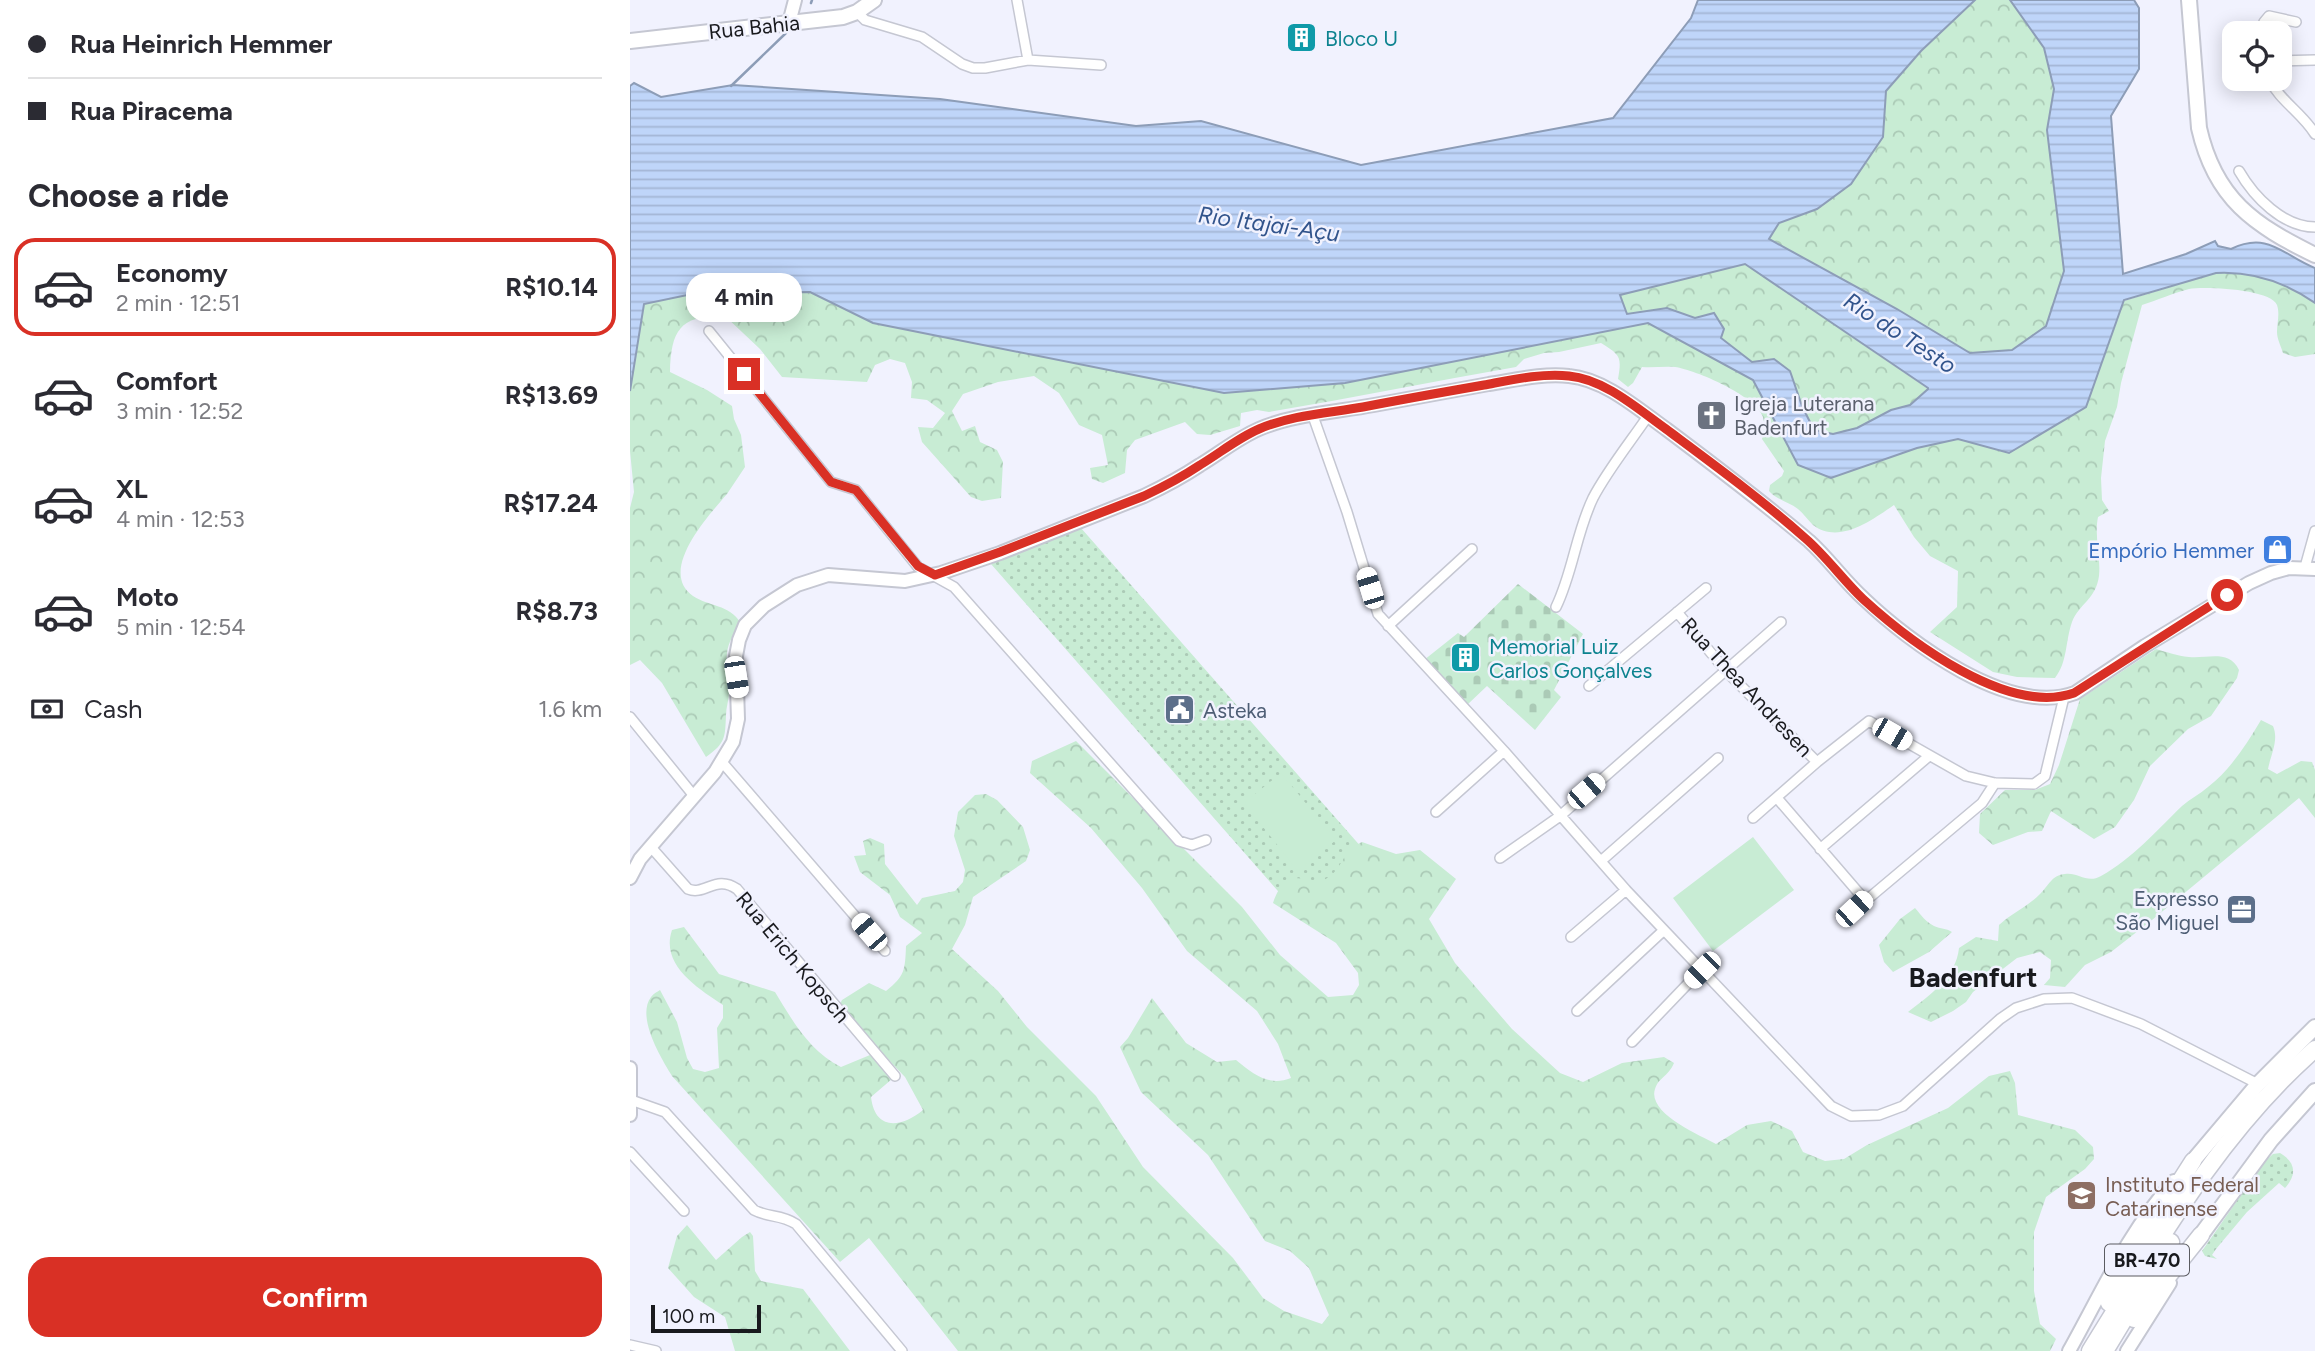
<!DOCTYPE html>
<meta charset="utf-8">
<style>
:root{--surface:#fff;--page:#f7f7f7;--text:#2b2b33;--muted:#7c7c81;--line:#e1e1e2;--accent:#d93025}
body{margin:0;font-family:Figtree,sans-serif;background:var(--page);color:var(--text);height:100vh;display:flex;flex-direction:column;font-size:26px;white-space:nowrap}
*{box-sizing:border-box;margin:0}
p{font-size:23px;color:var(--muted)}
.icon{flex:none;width:38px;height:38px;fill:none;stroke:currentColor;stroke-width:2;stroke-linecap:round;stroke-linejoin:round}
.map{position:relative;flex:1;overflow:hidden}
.details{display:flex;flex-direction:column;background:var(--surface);width:630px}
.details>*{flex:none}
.hud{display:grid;align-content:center;height:154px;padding:0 28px;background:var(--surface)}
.controls{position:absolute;left:1592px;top:21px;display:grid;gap:14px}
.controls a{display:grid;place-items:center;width:70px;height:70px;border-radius:14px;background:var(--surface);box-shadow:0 4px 18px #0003;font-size:35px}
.scale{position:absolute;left:21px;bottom:18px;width:110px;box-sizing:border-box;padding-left:7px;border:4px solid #191a1e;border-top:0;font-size:19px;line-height:24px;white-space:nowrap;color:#191a1e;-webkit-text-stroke:5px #f1f2fe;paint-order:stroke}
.end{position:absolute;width:32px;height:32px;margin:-16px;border:9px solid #d93025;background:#fff;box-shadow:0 0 0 4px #fff}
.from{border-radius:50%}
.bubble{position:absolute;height:49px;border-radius:21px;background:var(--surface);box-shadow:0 4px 18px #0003;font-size:23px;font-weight:700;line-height:49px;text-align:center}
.car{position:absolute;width:21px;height:42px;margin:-21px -10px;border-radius:9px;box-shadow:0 0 5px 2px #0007;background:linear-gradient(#fff 24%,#345 0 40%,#fff 0 76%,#345 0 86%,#fff 0)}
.hud b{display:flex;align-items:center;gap:24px;height:66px;font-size:26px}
.hud b+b{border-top:2px solid var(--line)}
.hud i{width:18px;height:18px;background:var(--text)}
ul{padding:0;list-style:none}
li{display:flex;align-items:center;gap:21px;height:98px;margin:0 14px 10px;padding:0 14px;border:4px solid transparent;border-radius:21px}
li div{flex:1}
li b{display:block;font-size:26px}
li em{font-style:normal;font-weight:700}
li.selected{border-color:var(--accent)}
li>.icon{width:63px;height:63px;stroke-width:1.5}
h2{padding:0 28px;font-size:32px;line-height:84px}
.pay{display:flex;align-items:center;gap:18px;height:77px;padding:0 28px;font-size:26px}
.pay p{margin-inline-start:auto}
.cta{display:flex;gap:14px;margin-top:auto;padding:14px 28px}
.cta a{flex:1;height:80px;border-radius:21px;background:var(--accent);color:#fff;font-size:28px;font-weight:700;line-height:80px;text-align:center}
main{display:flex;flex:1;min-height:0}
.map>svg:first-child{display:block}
</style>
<main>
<section class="details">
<div class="hud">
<b><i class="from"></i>Rua Heinrich Hemmer</b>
<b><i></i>Rua Piracema</b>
</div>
<h2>Choose a ride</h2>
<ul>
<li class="selected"><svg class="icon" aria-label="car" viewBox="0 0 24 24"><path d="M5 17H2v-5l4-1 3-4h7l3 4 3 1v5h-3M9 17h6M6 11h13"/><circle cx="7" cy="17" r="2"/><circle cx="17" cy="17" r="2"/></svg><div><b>Economy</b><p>2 min · 12:51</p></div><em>R$10.14</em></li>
<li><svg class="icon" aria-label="car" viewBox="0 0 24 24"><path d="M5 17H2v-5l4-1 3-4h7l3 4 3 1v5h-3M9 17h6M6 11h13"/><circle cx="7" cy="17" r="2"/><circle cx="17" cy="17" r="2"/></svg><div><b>Comfort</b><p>3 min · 12:52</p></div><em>R$13.69</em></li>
<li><svg class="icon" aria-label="car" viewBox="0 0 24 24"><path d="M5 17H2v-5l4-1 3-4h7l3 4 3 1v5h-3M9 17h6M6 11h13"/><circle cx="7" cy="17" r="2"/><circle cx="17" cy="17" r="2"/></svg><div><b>XL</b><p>4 min · 12:53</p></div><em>R$17.24</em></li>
<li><svg class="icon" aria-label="car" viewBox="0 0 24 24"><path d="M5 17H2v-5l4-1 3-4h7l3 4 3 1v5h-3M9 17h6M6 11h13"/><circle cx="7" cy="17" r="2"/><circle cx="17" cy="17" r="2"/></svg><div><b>Moto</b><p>5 min · 12:54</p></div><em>R$8.73</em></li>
</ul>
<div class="pay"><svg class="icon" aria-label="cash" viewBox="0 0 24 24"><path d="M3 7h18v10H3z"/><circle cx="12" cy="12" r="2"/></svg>Cash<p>1.6 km</p></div>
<div class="cta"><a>Confirm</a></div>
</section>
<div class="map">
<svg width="1685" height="1351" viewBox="0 0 1685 1351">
<defs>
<pattern id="green-dots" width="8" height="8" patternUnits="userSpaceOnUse" patternTransform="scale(1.75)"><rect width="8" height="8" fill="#c8ecd4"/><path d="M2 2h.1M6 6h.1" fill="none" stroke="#abcab6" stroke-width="1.8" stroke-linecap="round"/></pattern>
<pattern id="forest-crowns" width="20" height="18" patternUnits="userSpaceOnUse" patternTransform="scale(1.75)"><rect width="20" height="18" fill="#c8ecd4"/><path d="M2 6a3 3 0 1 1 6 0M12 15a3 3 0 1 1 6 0" fill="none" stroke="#abcab6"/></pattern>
<pattern id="cemetery-stones" width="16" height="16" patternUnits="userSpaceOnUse" patternTransform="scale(1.75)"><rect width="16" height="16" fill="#c8ecd4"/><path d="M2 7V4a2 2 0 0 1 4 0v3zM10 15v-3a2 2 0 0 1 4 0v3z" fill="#abcab6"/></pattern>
<pattern id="water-rules" width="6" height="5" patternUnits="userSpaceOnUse" patternTransform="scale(1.75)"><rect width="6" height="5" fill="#bfd5f9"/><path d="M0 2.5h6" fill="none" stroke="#a4b6d5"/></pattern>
</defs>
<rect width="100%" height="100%" fill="#f1f2fe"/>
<!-- green -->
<path fill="url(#green-dots)" d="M451,528l289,329 -71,58 -308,-351z
M1650,1153c16,9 17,22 5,35l-6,-5 -32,29 -31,37 -4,6 5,4 -12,-3 -3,-5 62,-89 9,-8z"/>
<!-- forest -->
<path fill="url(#forest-crowns)" d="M1345,0h35l34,48 10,41 -7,41 17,141 -18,55 -34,24 -42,3 -73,-44 -129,-70 11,-16 38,-14 66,-72 3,-46 35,-40z
M1115,264l183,125 -18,16 -19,5 -34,18 -24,6 -19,-4 -12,-24 -28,-47 -22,3 -57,-44 -28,-10 -40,6 -8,-20z
M1598,272l27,3 27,8 33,20v51l-20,3 -12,-4c-2,-7 -6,-14 -6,-21 0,-9 3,-18 0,-27 -6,-16 -73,-19 -88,-16 -16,4 -31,11 -47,16l-21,78 -4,24 -12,34 -4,37 1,22 7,11 -11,6c-4,20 3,39 1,59 -3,23 -20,28 -27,46 -7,20 -4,39 -17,56l-38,-1 -24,-5 -63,-40 27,-25 1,-36 -28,-15 -16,-19 -20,-32c-22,15 -55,40 -81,20 -5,-5 -10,-12 -15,-16 -9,-7 -21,-9 -29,-18l1,-6 12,-9 2,-5 -22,-32c2,-7 3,-14 1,-22 -7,-21 -67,-47 -88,-50 -11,-1 -22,1 -33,0l-9,16 -5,4 -10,-8c4,-23 2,-24 -17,-36l-42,9 -15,1 -20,6 -8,8c-82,14 -164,31 -247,45l-12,-2 -16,3 -1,13 -30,9 -13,-1 -12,-12 -50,18 -8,10 -2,23 -22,10 -11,-4 -2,-11 18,-3 -6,-30 -23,-10 -20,-32 -25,-17 -36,6 -35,12 -11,17 10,20 13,-5 5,16 17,8 6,12 -2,36 -19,3 -11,-4 -49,-55 -4,-15 15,1 12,-15 -18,-13 -16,-2 1,-16 -7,-19 -15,-4 -15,6 -8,17 -85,-5 -22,-28 -35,-33c-44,-1 -54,13 -55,56l37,18 25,16 2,13 7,16 4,32c-6,9 -12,18 -18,27 -18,21 -70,77 -34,102 15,10 37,9 47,26 -5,10 -12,20 -13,31 -2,13 2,26 2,39 0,8 -3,15 -3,23 -1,22 0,28 -20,42l-44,-74 -22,-23 -10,5v-157l4,-16 -4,-41v-60l14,-87 48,-10 118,-2 63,31 351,70 121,-10 303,-60 105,57 45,85 119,-17 41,-9 51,14 77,-46 38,-106 92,-28z
M1526,649c11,3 21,7 33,8 18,2 40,-8 50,13l-2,8 -26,38 -23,13 -38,37 -16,34 -19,27 -21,12 -43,-28 -9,20 -14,1 -35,13 -14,-12 1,-19 25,-24h30l15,-6 9,-19 21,-66z
M1631,720l12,6c6,14 -2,28 -5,43l9,5 24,-13 11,1 3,8v48l-16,-20 -147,122 -41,32 -26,13 -20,22 -21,-2 6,-7 1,-18 -11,-8 -23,6 -44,34 -7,10 -13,9 -22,11 -23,-10c22,-17 48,-35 51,-64l17,-11 22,4 1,-16c13,-12 30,-19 42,-32 8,-8 11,-18 24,-19 13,-2 22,10 36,2 31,-17 56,-46 81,-70 8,-7 18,-12 26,-19 23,-18 38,-42 53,-67z
M446,741l166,166 38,48 48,42 25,-2 6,-10 -1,-12 -22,-30 -63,-40c17,-47 34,-10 56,-26 14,-10 13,-26 33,-35l34,12 24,-4 36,29 -27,40 26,44 57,66 48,44 23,9 39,-19 42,-6 10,6c-6,14 -15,14 -19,26 -8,24 44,46 61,55l31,-19 24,-4 21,10 11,21 22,9 19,-2 23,-14 81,-37 41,-32 21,-5 5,12 3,32 57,15 18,17 1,12 -9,10 -39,28 -12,35v59l6,33 16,15 -6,12h-1092l-89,-113 -29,24 -168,-186c-11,-18 -36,-59 -21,-79 3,-4 6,-5 9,-7l17,32 10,36 6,11 12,3 14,-4 -2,-40 6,-10v-13c-25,-17 -63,-40 -51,-75l12,-3 35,47 56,18c17,28 35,60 66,75l29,-12 22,24 -21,18c4,34 30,31 52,13l-18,-33 -50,-52 -15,-21 2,-4 27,-17 17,8c19,-15 19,-21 20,-45l16,-13 -22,-16 -10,-22 -30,-23 -6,-16 12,-1 -3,-14 7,-3 14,6 1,20 32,41 5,-7 33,-7 8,-9 2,-12 -11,-34 4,-24 17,-17 11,-1 11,6 26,27 7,23 -4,11 -53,36 -8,28 -13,24 46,42 29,36 69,69 47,71 90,91 30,40 21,13 38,13 7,-9 -20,-47 -19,-17 -25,-10 -57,-86 -67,-63 -21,-45 8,-9 24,-40 34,45 31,19 19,-2c17,14 33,27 55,18l-13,-34 -21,-33 -70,-60 -45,-63 -51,-60 -61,-55 2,-12z
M1285,908c6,7 11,14 19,18 7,3 12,2 18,6l-23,20 -36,20 -9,-10 -5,-17 21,-26z
M57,1225l29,35 26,-23 8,-5 3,4 2,35 6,10 42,8 47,62h-115l-10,-34 -31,-20 -26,-29 9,-32z"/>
<!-- cemetery -->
<path fill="url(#cemetery-stones)" d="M888,584l65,50 -29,56 7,7 -26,33 -48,-44 -20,19 -43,-45 34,-27 6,4z"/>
<!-- pitch -->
<path fill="#c8ecd4" d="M651,773l55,67 -38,31 -54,-68z
M1123,837l41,53 -81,61 -40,-53z"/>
<!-- water -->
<path fill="url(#water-rules)" stroke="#8d9db7" stroke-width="2" fill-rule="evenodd" d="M1068,0h277l-54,51 -35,40 -3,46 -32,47 -34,25 -38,14 -10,16 128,70 73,44 42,-3 34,-24 18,-55 -17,-141 7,-41 -10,-41 -34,-48h124l5,8v61l-28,47 12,158 63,-20 29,-13 3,5 13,3c37,-18 52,6 84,19v35c-30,-21 -62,-32 -99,-30l-92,27 -38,107 -77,46 -51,-14 -41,9 -86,30 -33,-13 -45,-85 -105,-57 -303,60 -121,10 -351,-70 -63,-31 -118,2 -48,10 -14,87v-305l4,-3 27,14 72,-12 207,14 196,27 65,-5 160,44 252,-47 78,-100zM1115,264l183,124v1l-18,16 -19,5 -34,18 -24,6 -19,-4 -12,-24 -12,-35 -16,-12 -22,3 -31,-24 3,-9 -10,-16 -19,5 -28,-10 -40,6 -7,-19z"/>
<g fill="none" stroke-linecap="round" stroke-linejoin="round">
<!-- stream -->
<path stroke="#8d9db7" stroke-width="2.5" d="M181,3l1,-3
M101,86l55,-53"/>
<defs>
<path id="street" d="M387,0l11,60
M227,12l8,8 57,17 40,27 11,4h12l43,-8 73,5
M1635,33l-1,-11 5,-6 27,6
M1650,61l35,-1
M1639,79c11,22 33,34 46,55
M1609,171c15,26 44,56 76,56
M79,331l122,151 25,8 62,77 36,20 225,254 13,4 14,-5
M683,416l34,96 31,102 126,137 122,139 205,216 20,10 28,-1 24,-9 97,-87 16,-11 28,-9 28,-1 69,26 117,60
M1675,567l10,-36
M926,607c17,-35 20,-74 37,-109 14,-27 38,-57 55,-82
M1047,612l49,59 91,91
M758,626l84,-77
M959,686l117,-98
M0,717l64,79
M92,762l163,189
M1147,798l87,101
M806,812l68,-61
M1123,818l64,-56 52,-41 97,55 29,7 39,1 11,-8 19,-79
M20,846l38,43c17,7 28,-15 49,0l158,187
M1190,849l109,-93
M870,858l60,-42 221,-194
M971,861l117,-103
M1214,919l138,-116 13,-20
M941,937l55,-47
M947,1011l87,-81
M1002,1042l69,-72
M1,1100l34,12 89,98c15,8 26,4 42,14l106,127
M0,1152l54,59
M0,1345l26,6"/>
<path id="secondary" d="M159,23l6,-23
M0,878l10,-19 75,-87 18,-30 5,-23 -2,-63 3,-16 6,-15 19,-19 33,-21 31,-10 77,6 36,-8 59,-20 144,-57c19,-9 38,-19 56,-31 20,-12 38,-27 59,-36 35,-15 78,-17 115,-24 38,-7 77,-14 115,-21 26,-4 54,-11 80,-8 35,3 69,33 97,53 48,36 97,73 143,112 20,18 35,40 55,58 45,43 145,118 211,94l70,-47 104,-63 22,-10 18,-5 26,1
M0,1068v47
M1439,1351c32,-57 60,-121 105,-170
M1497,1351l43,-68"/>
<path id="primary" d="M1559,0l10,128c16,71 55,97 116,127
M0,41l213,-24 14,-5 17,-12
M1563,1161l65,-77 57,-57
M1571,1235l70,-95 44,-49"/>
<path id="highway" d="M1479,1303l38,-70 46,-72
M1504,1319l67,-84
M1460,1351c66,-106 130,-219 225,-302
M1475,1351l66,-109"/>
</defs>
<!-- street casing -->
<use href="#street" stroke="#c5c7d2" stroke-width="12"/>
<!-- secondary casing -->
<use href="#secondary" stroke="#c5c7d2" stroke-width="16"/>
<!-- primary casing -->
<use href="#primary" stroke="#c5c7d2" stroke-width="18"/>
<!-- highway casing -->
<use href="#highway" stroke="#c5c7d2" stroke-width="19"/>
<!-- street -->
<use href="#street" stroke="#fff" stroke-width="9"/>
<!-- secondary -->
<use href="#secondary" stroke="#fff" stroke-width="12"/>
<!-- primary -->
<use href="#primary" stroke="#fff" stroke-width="14"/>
<!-- highway -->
<use href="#highway" stroke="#fff" stroke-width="16"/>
</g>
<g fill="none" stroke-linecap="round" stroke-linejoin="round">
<!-- route -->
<path stroke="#d93025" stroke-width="9" d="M114,374l87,108 25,8 62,76 17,9 65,-23 144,-56c19,-9 38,-19 56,-31 20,-12 38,-27 59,-36 32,-14 70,-16 104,-22 41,-8 81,-15 121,-22 27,-5 57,-12 85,-9 35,3 69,33 97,53 47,35 95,70 139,109 21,18 38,42 58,61 47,43 145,117 211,94l153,-98"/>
</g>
<!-- icons -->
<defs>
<symbol id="building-square" viewBox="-11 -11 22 22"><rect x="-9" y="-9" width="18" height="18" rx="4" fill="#0f9aa8" stroke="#f1f2fe"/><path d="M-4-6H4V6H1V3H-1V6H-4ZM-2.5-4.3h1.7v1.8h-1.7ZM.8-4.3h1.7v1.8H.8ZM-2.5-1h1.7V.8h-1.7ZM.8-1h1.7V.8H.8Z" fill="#fff"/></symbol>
<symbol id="church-square" viewBox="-11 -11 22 22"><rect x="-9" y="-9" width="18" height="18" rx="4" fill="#6b7280" stroke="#f1f2fe"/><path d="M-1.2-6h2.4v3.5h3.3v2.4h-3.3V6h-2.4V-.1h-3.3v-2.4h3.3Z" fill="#fff"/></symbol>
<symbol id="shop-square" viewBox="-11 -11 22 22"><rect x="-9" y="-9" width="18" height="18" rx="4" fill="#3f7fe0" stroke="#f1f2fe"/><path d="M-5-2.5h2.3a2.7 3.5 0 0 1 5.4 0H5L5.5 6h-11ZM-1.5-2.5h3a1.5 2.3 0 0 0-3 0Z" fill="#fff"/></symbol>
<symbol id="civic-square" viewBox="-11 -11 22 22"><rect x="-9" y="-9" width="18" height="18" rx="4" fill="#5c6f8a" stroke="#f1f2fe"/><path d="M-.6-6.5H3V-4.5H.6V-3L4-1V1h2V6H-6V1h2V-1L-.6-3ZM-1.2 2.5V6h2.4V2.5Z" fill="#fff"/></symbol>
<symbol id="office-square" viewBox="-11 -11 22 22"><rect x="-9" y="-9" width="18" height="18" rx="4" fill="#5c6f8a" stroke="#f1f2fe"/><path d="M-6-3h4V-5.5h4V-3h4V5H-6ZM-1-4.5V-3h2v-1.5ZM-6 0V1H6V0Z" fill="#fff"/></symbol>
<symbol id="university-square" viewBox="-11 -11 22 22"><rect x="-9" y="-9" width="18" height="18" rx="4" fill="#8d6e63" stroke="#f1f2fe"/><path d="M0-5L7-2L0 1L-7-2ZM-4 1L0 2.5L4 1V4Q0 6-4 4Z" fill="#fff"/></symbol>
</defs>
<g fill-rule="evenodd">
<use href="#building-square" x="654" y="20" width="35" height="35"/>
<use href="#church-square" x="1064" y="398" width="35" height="35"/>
<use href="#shop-square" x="1630" y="532" width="35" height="35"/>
<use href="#building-square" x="818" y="640" width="35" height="35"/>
<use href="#civic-square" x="532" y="692" width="35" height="35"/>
<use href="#office-square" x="1594" y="892" width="35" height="35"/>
<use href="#university-square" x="1434" y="1178" width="35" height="35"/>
</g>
<g text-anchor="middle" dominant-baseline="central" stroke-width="5" stroke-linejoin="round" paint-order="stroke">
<!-- shield labels -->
<rect fill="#f1f2fe" stroke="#5a5b61" stroke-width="2" x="1475" y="1244.5" width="84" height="31" rx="5"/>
<g font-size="19" font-weight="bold" fill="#191a1e">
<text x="1517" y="1260">BR-470</text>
</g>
<!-- street labels -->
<g font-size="21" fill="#191a1e" stroke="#f1f2fe">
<text transform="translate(124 27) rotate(-6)">Rua Bahia</text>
<text transform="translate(1117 687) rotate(47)">Rua Thea Andresen</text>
<text transform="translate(163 957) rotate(50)">Rua Erich Kopsch</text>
</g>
<!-- culture labels -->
<g font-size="21" fill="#0d838f" stroke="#f1f2fe" text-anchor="start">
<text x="695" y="38">Bloco U</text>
<text x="859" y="646">Memorial Luiz<tspan x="859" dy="24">Carlos Gonçalves</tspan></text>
</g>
<!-- worship labels -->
<g font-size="21" fill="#5b616d" stroke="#f1f2fe" text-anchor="start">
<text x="1104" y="403">Igreja Luterana<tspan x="1104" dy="24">Badenfurt</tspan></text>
</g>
<!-- shop labels -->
<g font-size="21" fill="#366cbe" stroke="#f1f2fe" text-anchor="end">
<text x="1624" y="550">Empório Hemmer</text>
</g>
<!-- service labels -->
<g font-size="21" fill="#4e5e75" stroke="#f1f2fe" text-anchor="start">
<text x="573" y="710">Asteka</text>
<text x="1589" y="898" text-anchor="end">Expresso<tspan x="1589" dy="24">São Miguel</tspan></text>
</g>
<!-- education labels -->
<g font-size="21" fill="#785e54" stroke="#f1f2fe" text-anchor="start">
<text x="1475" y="1184">Instituto Federal<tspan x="1475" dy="24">Catarinense</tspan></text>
</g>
<!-- water labels -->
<g font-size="23" font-style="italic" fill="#32548c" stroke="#f1f2fe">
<text transform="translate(639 224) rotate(8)">Rio Itajaí-Açu</text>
<text transform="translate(1270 333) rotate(33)">Rio do Testo</text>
</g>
<!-- district labels -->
<g font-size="28" font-weight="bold" fill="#191a1e" stroke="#f1f2fe">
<text x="1343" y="977">Badenfurt</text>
</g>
</g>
</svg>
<div class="controls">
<a><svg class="icon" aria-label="locate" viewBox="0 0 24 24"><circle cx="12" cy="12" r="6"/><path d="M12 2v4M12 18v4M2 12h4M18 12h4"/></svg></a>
</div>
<div class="scale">100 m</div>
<i class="end from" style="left:1597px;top:595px"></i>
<i class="end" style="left:114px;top:374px"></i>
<div class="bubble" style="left:56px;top:273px;width:116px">4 min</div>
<i class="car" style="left:740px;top:588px;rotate:343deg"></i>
<i class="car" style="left:106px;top:677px;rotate:171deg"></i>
<i class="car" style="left:1262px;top:734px;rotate:120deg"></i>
<i class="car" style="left:956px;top:791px;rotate:49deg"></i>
<i class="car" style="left:1224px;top:909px;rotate:47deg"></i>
<i class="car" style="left:239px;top:932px;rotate:319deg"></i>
<i class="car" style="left:1072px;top:970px;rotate:225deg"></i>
</div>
</main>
